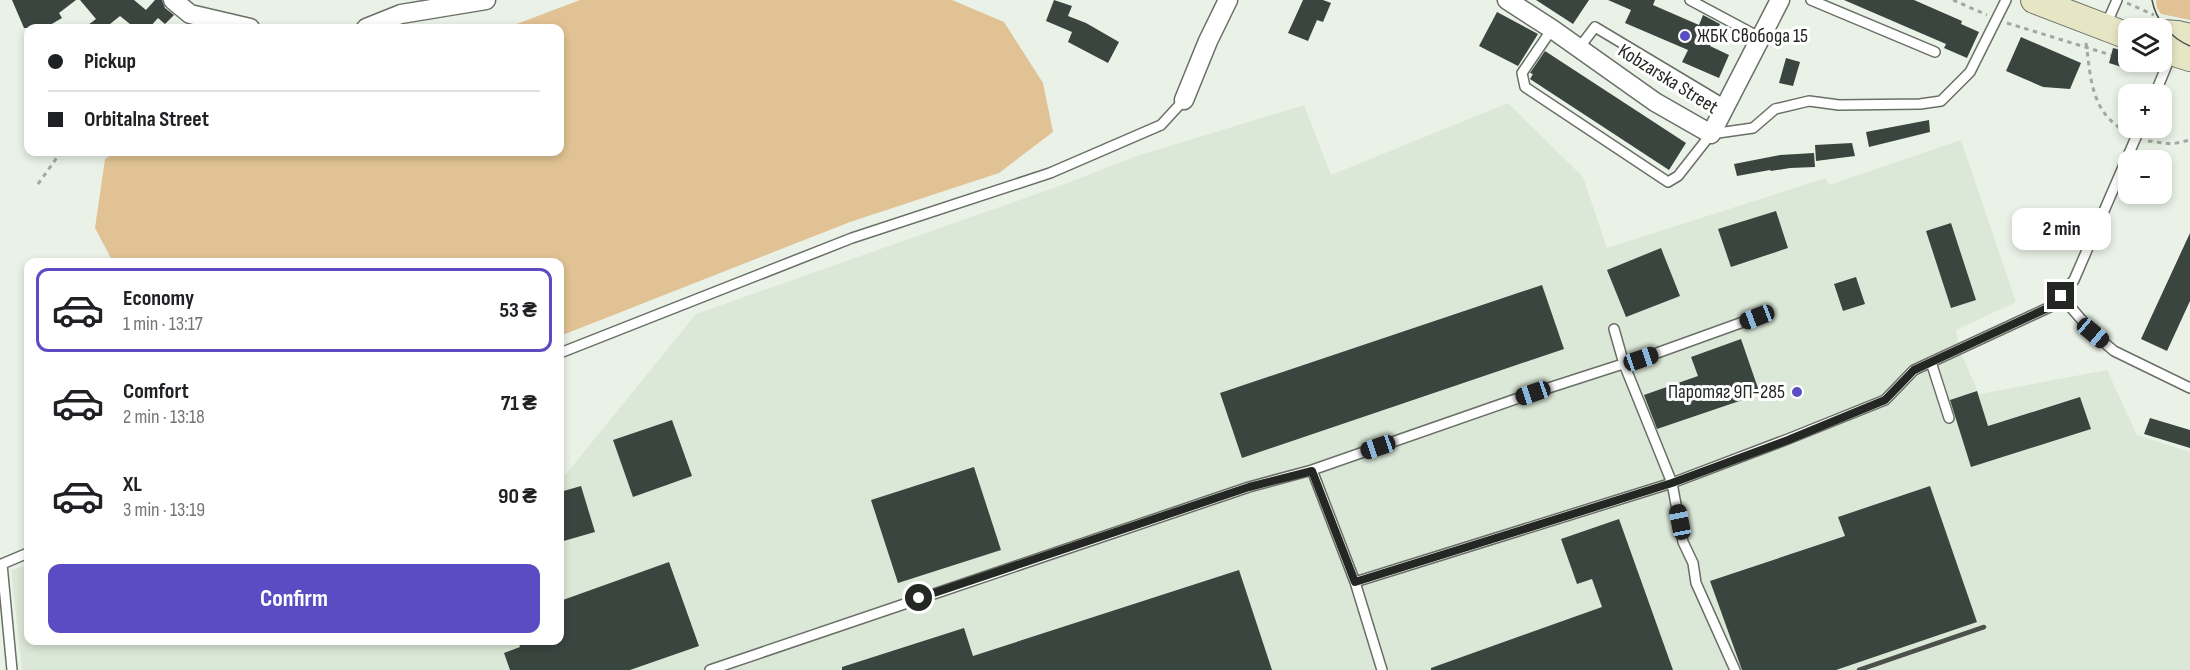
<!DOCTYPE html>
<meta charset="utf-8">
<style>
:root{--surface:#fff;--page:#f6f6f6;--text:#202124;--muted:#757577;--line:#e0e0e0;--accent:#5b4cc4}
body{margin:0;font-family:"Sofia Sans Condensed",sans-serif;background:var(--page);color:var(--text);height:100vh;display:flex;flex-direction:column;font-size:22px;white-space:nowrap}
*{box-sizing:border-box;margin:0}
p{font-size:20px;color:var(--muted)}
.icon{flex:none;width:33px;height:33px;fill:none;stroke:currentColor;stroke-width:2;stroke-linecap:round;stroke-linejoin:round}
.map{position:relative;flex:1;overflow:hidden}
.side{position:absolute;left:24px;top:258px;width:540px;height:387px;display:flex;flex-direction:column;background:var(--surface);border-radius:12px;box-shadow:0 3px 9px #0003}
.side>*{flex:none}
.hud{position:absolute;left:24px;top:24px;width:540px;height:132px;border-radius:12px;box-shadow:0 3px 9px #0003;display:grid;align-content:center;height:132px;padding:0 24px;background:var(--surface)}
.fabs{position:absolute;left:2118px;top:18px;display:grid;gap:12px}
.fabs a{display:grid;place-items:center;width:54px;height:54px;border-radius:12px;background:var(--surface);box-shadow:0 3px 9px #0003;font-size:30px}
.end{position:absolute;width:27px;height:27px;margin:-14px;border:8px solid #242723;background:#fff;box-shadow:0 0 0 3px #fff}
.from{border-radius:50%}
.bubble{position:absolute;height:42px;border-radius:12px;background:var(--surface);box-shadow:0 3px 9px #0003;font-size:20px;font-weight:700;line-height:42px;text-align:center}
.car{position:absolute;width:18px;height:36px;margin:-18px -9px;border-radius:8px;box-shadow:0 0 4px 2px #0007;background:linear-gradient(#222 24%,#8ab4d8 0 40%,#222 0 76%,#8ab4d8 0 86%,#222 0)}
.hud b{display:flex;align-items:center;gap:21px;height:57px;font-size:22px}
.hud b+b{border-top:2px solid var(--line)}
.hud i{width:15px;height:15px;background:var(--text)}
ul{padding:10px 0 0;list-style:none}
li{display:flex;align-items:center;gap:18px;height:84px;margin:0 12px 9px;padding:0 12px;border:3px solid transparent;border-radius:12px}
li div{flex:1}
li b{display:block;font-size:22px}
li em{font-style:normal;font-weight:700}
li.current{border-color:var(--accent)}
li>.icon{width:54px;height:54px;stroke-width:1.5}
.action{display:flex;gap:12px;margin-top:auto;padding:12px 24px}
.action a{flex:1;height:69px;border-radius:12px;background:var(--accent);color:#fff;font-size:24px;font-weight:700;line-height:69px;text-align:center}
.map>svg:first-child{display:block}
</style>
<div class="map">
<svg width="2190" height="670" viewBox="0 0 2190 670">
<rect width="100%" height="100%" fill="#eaf2e7"/>
<!-- built -->
<path fill="#dce8d7" d="M1508,103l75,74 24,71 219,-70 3,7 132,-45 55,162 -60,28 3,18 20,46 128,-24 30,65 53,17v218h-2168l-11,-100 17,-5v75h532v-165l6,-1 130,-160 363,-128 78,-30 167,-51 27,70z"/>
<!-- green -->
<path fill="#e0c294" d="M580,0h372l52,22 39,61 10,49 -54,41 -149,49 -290,114v-74h-447l-18,-34 10,-69 11,-7h444v-124h-54z
M2156,0h34v20l-29,-6 -4,-6z"/>
<!-- building -->
<path fill="#3a4540" d="M12,0h64l-17,13 3,5 -17,10h-21z
M80,0h54l12,10 9,-10h7l3,8 9,7 -9,9 -7,-6 -9,10h-14l-15,-12 -15,12h-21l12,-9z
M1054,0l18,6 -4,10 18,7 33,19 -11,21 -40,-21 4,-10 -26,-11z
M1303,0h20l8,3 -8,19 -6,-2 -9,21 -20,-8z
M1536,0h53l-16,24z
M1608,0h47l-2,5 46,20 4,-10 17,9 -10,22 19,9 -10,23 -37,-16 6,-12 -63,-27 6,-13z
M1844,0h70l48,21 -1,3 18,8 -12,26 -23,-10 2,-4z
M1497,12l41,22 -20,32 -39,-20z
M2021,37l60,26 -11,26 -27,-2 -37,-16z
M2113,48l15,4v17l-19,-6z
M1545,51l141,92 -17,27 -139,-91 3,-5 -3,-1z
M1786,58l14,4 -7,24 -14,-3z
M1929,120l1,12 -61,15 -3,-15z
M1852,143l3,13 -39,5 -1,-16z
M1814,153l1,14 -25,1 -19,3 -1,-1 -33,6 -3,-12 46,-9z
M1776,211l12,37 -57,19 -13,-38z
M1951,223l25,77 -25,8 -25,-77z
M2190,233v68l-23,50 -26,-12z
M1661,248l19,48 -54,21 -19,-47z
M1856,277l9,27 -22,7 -9,-27z
M1542,285l22,64 -322,109 -22,-65z
M1741,339l19,55 -103,35 -13,-34 54,-19 -7,-19z
M1977,391l11,35 92,-29 11,32 -120,38 -21,-67z
M2150,418l40,12v18l-46,-14z
M672,420l20,56 -59,21 -20,-57z
M974,467l27,83 -103,33 -27,-83z
M581,486l14,46 -35,10v-50z
M1930,486l47,136 -141,48h-94l-32,-89 135,-45 -7,-19z
M1619,519l54,151h-242v-2l171,-61 -10,-28 -15,5 -16,-45z
M669,562l30,84 -69,24h-120l-6,-17 16,-6 -2,-7h42v-39z
M1239,570l33,100h-430v-3l122,-39 9,28z"/>
<g fill="none" stroke-linecap="round" stroke-linejoin="round">
<defs>
<path id="lane" d="M1690,0l71,38
M1811,0l124,52
M2106,25l11,-25
M1552,29l-30,44 3,14 143,95 10,-6 33,-42 42,-6 22,-19 34,-8 30,4 81,-1 21,-3 29,-29 36,-72
M1579,48l16,-21 132,79
M2155,94l16,-39
M2061,296l32,37 21,18 76,37
M1614,329l10,35 48,119 11,59 10,21 3,20 39,87
M560,353l292,-115 198,-65 111,-48 23,-25
M1931,362l18,56
M1312,470l221,-77 124,-40 100,-36
M1355,582l27,88
M12,670l-10,-106 26,-11
M710,670l539,-183 63,-17 43,112 317,-99 116,-44 97,-39 29,-30 138,-64 22,-26 66,-152"/>
<path id="street" d="M173,0l17,14 60,14
M1507,0l45,29 103,73 56,32 69,-134
M366,28l35,-14 85,-14
M1184,100l24,-59 20,-41"/>
<path id="secondary" d="M2034,0l94,36
M2162,33l16,1 12,3
M2162,49l28,9"/>
</defs>
<!-- lane casing -->
<use href="#lane" stroke="#696f66" stroke-width="12"/>
<!-- street casing -->
<use href="#street" stroke="#696f66" stroke-width="21"/>
<!-- secondary casing -->
<use href="#secondary" stroke="#696f66" stroke-width="28"/>
<!-- path -->
<path stroke="#a2a8a0" stroke-width="3" stroke-dasharray="4.5 4.5" stroke-linecap="butt" d="M1953,0l34,15
M2127,3l27,12
M2007,23l104,32
M2086,43c5,34 4,68 39,88
M2148,141l24,3 18,-4
M38,184l23,-32"/>
<!-- lane -->
<use href="#lane" stroke="#fff" stroke-width="9"/>
<!-- street -->
<use href="#street" stroke="#fff" stroke-width="18"/>
<!-- secondary -->
<use href="#secondary" stroke="#e7e6c4" stroke-width="26"/>
<!-- tram -->
<path stroke="#4c504a" stroke-width="1.5" d="M2152,0c4,21 19,38 38,46"/>
<!-- rail -->
<path stroke="#4c504a" stroke-width="4.5" d="M1859,670l125,-43"/>
</g>
<g fill="none" stroke-linecap="round" stroke-linejoin="round">
<!-- route -->
<path stroke="#242723" stroke-width="8" d="M919,598l330,-111 63,-16 43,111 317,-99 116,-43 97,-40 29,-30 138,-64 9,-10"/>
</g>
<!-- markers -->
<g fill="#5b4cc4" stroke="#fff" stroke-width="2">
<circle cx="1685" cy="36" r="6"/>
<circle cx="1797" cy="392" r="6"/>
</g>
<g text-anchor="middle" dominant-baseline="central" stroke-width="6" stroke-linejoin="round" paint-order="stroke">
<!-- poi labels -->
<g font-size="20" fill="#242723" stroke="#fff" text-anchor="start">
<text x="1697" y="36">ЖБК Свобода 15</text>
<text x="1785" y="392" text-anchor="end">Паротяг 9П-285</text>
</g>
<!-- street labels -->
<g font-size="20" fill="#242723" stroke="#fff">
<text transform="translate(1668 79) rotate(32)">Kobzarska Street</text>
</g>
</g>
</svg>
<div class="fabs">
<a><svg class="icon" aria-label="layers" viewBox="0 0 24 24"><path d="M12 4l9 5-9 5-9-5zM3 14l9 5 9-5"/></svg></a>
<a>+</a>
<a>−</a>
</div>
<i class="end from" style="left:919px;top:598px"></i>
<i class="end" style="left:2061px;top:296px"></i>
<div class="bubble" style="left:2012px;top:208px;width:99px">2 min</div>
<i class="car" style="left:1757px;top:317px;rotate:249deg"></i>
<i class="car" style="left:2093px;top:333px;rotate:130deg"></i>
<i class="car" style="left:1641px;top:359px;rotate:71deg"></i>
<i class="car" style="left:1533px;top:393px;rotate:251deg"></i>
<i class="car" style="left:1378px;top:447px;rotate:251deg"></i>
<i class="car" style="left:1680px;top:522px;rotate:349deg"></i>
<div class="hud">
<b><i class="from"></i>Pickup</b>
<b><i></i>Orbitalna Street</b>
</div>
<section class="side">
<ul>
<li class="current"><svg class="icon" aria-label="car" viewBox="0 0 24 24"><path d="M5 17H2v-5l4-1 3-4h7l3 4 3 1v5h-3M9 17h6M6 11h13"/><circle cx="7" cy="17" r="2"/><circle cx="17" cy="17" r="2"/></svg><div><b>Economy</b><p>1 min · 13:17</p></div><em>53 ₴</em></li>
<li><svg class="icon" aria-label="car" viewBox="0 0 24 24"><path d="M5 17H2v-5l4-1 3-4h7l3 4 3 1v5h-3M9 17h6M6 11h13"/><circle cx="7" cy="17" r="2"/><circle cx="17" cy="17" r="2"/></svg><div><b>Comfort</b><p>2 min · 13:18</p></div><em>71 ₴</em></li>
<li><svg class="icon" aria-label="car" viewBox="0 0 24 24"><path d="M5 17H2v-5l4-1 3-4h7l3 4 3 1v5h-3M9 17h6M6 11h13"/><circle cx="7" cy="17" r="2"/><circle cx="17" cy="17" r="2"/></svg><div><b>XL</b><p>3 min · 13:19</p></div><em>90 ₴</em></li>
</ul>
<div class="action"><a>Confirm</a></div>
</section>
</div>
